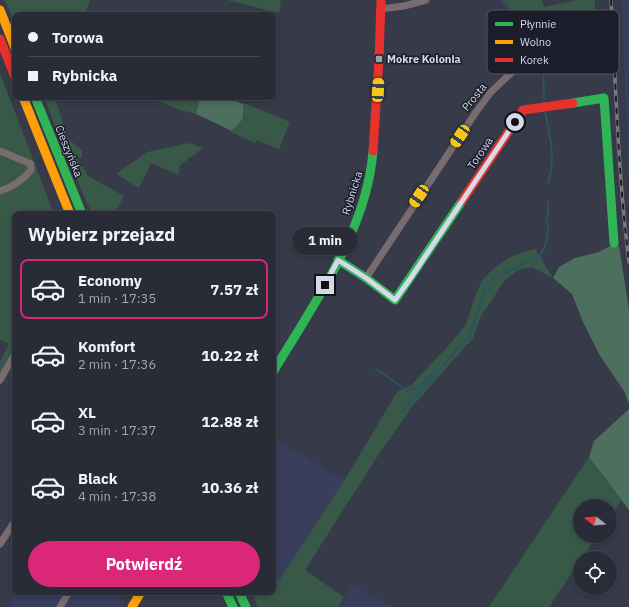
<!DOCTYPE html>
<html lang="pl">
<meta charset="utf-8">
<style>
:root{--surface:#292c36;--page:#353842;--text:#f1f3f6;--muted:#a5a7ad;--line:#454851;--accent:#db2777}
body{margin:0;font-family:"IBM Plex Sans",sans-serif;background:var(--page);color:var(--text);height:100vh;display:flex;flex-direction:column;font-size:15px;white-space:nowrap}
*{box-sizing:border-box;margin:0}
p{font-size:13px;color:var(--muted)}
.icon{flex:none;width:22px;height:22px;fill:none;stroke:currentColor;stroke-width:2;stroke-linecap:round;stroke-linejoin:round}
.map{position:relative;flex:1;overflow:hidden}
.drawer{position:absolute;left:12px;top:211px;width:264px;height:384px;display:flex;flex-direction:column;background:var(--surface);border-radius:8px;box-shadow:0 2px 6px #0003,0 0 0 1px var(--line)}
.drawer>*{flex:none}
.top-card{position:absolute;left:12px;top:12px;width:264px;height:88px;border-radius:8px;box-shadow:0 2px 6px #0003,0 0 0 1px var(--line);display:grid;align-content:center;height:88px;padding:0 16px;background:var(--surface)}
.needle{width:26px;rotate:287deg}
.buttons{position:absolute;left:573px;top:499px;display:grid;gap:8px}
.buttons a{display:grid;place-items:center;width:44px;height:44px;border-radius:50%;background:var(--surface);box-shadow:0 2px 6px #0003,0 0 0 1px var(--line);font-size:20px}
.end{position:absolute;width:18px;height:18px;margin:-9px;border:5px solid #d5d9ea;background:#111;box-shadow:0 0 0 2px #111}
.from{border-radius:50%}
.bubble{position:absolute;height:28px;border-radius:14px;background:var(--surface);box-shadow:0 2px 6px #0003,0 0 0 1px var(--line);font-size:13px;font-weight:800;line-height:28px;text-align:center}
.car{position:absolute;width:12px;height:24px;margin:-12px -6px;border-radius:5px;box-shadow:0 0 3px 1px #0007;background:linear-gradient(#f5c518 24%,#345 0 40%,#f5c518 0 76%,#345 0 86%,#f5c518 0)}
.top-card b{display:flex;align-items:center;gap:14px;height:38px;font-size:15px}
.top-card b+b{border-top:1px solid var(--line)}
.top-card i{width:10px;height:10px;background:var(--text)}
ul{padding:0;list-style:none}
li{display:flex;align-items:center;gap:12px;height:60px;margin:0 8px 6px;padding:0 8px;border:2px solid transparent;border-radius:8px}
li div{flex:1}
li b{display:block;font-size:15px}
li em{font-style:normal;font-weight:800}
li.active{border-color:var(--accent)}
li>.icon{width:36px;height:36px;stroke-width:1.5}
h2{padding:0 16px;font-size:18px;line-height:48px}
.button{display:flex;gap:8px;margin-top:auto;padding:8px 16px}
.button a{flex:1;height:46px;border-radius:24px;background:var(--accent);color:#fff;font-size:16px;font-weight:800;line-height:46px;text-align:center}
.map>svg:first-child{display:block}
</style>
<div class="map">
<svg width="629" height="607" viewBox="0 0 629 607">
<rect width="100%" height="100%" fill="#373a48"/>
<!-- built -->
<path fill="#383e5c" d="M622,0h7v190l-7,-175z
M273,437l71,44 -66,101 -5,-4z
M352,585l42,22h-56z
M18,592h46l5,3 2,-3h38l16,10 -3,5h-115z"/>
<!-- green -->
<path fill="#385848" d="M5,0h85l-5,15h-70v10z
M227,0h54l-2,13z
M504,0h38l2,7 33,-7h18v24l-3,-2 -63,11z
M0,73l54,141h-39v144l-15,27v-23l9,-18 -9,-5z
M44,97h11l13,42 14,11v7l-5,1 11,18 36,20 -10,18h-22l-28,-64z
M149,97h57l-7,6 -3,11 -16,-4z
M244,103l46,19 -11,27 -23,-9 -1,3 -24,-11 8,-8 5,-9 -1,-11z
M189,143l14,5 -24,18 1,3 -2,6 -27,-12 -12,25 -23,-14 31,-22z
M535,249l18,29 -21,-11 -14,3 -13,10 -24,36 -8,22 -62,70 -36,52 -70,110 39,27 -6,10h-80l-6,-15h21v-14l5,4 66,-101 53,-89 15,-8 39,-41 15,-19 9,-27 7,-17 11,-11 19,-13z
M589,457l32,43 -11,17v-11h-30v30h17l-15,22h-2v3l-31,46h-60z"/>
<!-- forest -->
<path fill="#4d705e" d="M207,97h18l18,7c2,15 -1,17 -11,27l-36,-17 3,-12z
M610,246h9l10,64v94l-5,-13 -25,-37 -16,-32 -11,-28 -19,-16 6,-11 16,-9 24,-6z
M629,409v101l-40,-53 5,-16z"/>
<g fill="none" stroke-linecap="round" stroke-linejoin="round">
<!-- stream -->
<path stroke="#2b5265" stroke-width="2" d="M502,0l19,26
M543,60l1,39
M545,112c5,23 11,48 3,71
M375,368l34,24 2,-3 8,-2 16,-16h3
M403,411l67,-75 18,-54c14,-9 30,-14 43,-22 3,-2 7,-1 10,-2l-1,-4 4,-5 4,-15v-5l-2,-10 2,-3v-14"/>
<!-- street -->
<path stroke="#786c71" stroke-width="7" d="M380,9l24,-3 22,-6
M0,151l31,13v6c-9,11 -18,17 -31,21
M366,278l110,-166 15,-20 37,-35
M0,380l15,-26
M0,544l15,-23
M60,607l9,-15"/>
<!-- fast -->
<path stroke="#30b455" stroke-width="9" d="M35,97l47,117
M573,103l31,-5 10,145
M338,260l28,18 29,22 67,-99
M273,372c40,-67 94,-141 100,-221
M226,592l7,15
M239,592l7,15"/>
<!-- slow -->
<path stroke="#ff9f0a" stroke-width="9" d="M0,10l15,38
M23,97l47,117
M132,607l9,-15"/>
<!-- jam -->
<path stroke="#e5322d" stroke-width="9" d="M0,39l15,38
M373,151l6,-92 2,-59
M462,201l61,-91 50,-7"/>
<defs>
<path id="rail" d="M611,0c5,87 7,175 18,262"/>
</defs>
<!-- rail casing -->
<use href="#rail" stroke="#7d767d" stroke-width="3.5"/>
<!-- rail -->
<use href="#rail" stroke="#1b1e2a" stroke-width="2" stroke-dasharray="6" stroke-linecap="butt"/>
</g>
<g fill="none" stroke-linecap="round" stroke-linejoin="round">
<!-- route -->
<path stroke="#d5d9ea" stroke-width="5" d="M325,285l13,-25 28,18 29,22 15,-21 105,-157"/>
</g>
<!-- markers -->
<rect fill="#9ea1b1" stroke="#1b1e2a" stroke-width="1.5" x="375" y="55" width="8" height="8" rx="2"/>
<g text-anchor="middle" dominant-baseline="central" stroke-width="3" stroke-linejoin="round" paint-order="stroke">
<!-- poi labels -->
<g font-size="11" font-weight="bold" fill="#d5d9ea" stroke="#1b1e2a" text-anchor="start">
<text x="387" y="59">Mokre Kolonia</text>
</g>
<!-- street labels -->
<g font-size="11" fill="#d5d9ea" stroke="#1b1e2a">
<text transform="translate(474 97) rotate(-51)">Prosta</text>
<text transform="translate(69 151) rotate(68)">Cieszyńska</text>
<text transform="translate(480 153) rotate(-56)">Torowa</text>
<text transform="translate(352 193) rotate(-73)">Rybnicka</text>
</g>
</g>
<!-- legend -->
<rect x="487" y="10" width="132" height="64" rx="6" fill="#1b1e2a" stroke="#535664" stroke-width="1"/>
<rect x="495" y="22" width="18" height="4" fill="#30b455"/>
<rect x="495" y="40" width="18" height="4" fill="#ff9f0a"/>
<rect x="495" y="58" width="18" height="4" fill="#e5322d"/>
<g font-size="11" fill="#d5d9ea">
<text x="520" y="28">Płynnie</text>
<text x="520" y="46">Wolno</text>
<text x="520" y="64">Korek</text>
</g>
</svg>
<div class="buttons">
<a><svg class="needle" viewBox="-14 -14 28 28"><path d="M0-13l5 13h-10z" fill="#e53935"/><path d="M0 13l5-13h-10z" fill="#a5a7ad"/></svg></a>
<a><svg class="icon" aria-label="locate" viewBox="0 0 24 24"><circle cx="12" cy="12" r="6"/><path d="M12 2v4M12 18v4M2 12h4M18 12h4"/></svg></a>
</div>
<i class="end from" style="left:515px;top:122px"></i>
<i class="end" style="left:325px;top:285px"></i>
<div class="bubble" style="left:292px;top:227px;width:66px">1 min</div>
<i class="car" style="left:378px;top:90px;rotate:3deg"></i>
<i class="car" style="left:460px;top:136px;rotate:214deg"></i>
<i class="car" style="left:419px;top:196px;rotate:214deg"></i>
<div class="top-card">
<b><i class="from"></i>Torowa</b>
<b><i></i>Rybnicka</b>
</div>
<section class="drawer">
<h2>Wybierz przejazd</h2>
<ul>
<li class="active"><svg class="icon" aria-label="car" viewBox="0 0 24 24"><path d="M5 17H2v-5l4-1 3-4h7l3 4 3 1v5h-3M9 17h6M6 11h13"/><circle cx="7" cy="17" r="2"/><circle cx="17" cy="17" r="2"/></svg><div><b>Economy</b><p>1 min · 17:35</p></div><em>7.57 zł</em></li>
<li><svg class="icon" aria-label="car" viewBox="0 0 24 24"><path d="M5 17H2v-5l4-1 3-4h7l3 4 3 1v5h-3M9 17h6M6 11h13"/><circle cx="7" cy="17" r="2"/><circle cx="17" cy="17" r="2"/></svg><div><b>Komfort</b><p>2 min · 17:36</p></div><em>10.22 zł</em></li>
<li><svg class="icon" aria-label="car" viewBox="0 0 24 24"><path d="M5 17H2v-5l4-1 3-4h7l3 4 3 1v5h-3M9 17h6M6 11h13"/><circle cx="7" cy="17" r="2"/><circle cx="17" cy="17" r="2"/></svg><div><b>XL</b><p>3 min · 17:37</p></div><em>12.88 zł</em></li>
<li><svg class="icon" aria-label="car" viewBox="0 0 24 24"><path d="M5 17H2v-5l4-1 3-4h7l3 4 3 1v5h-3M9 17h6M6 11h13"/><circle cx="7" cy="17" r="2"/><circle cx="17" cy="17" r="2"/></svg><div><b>Black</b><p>4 min · 17:38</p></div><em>10.36 zł</em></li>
</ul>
<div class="button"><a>Potwierdź</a></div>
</section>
</div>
